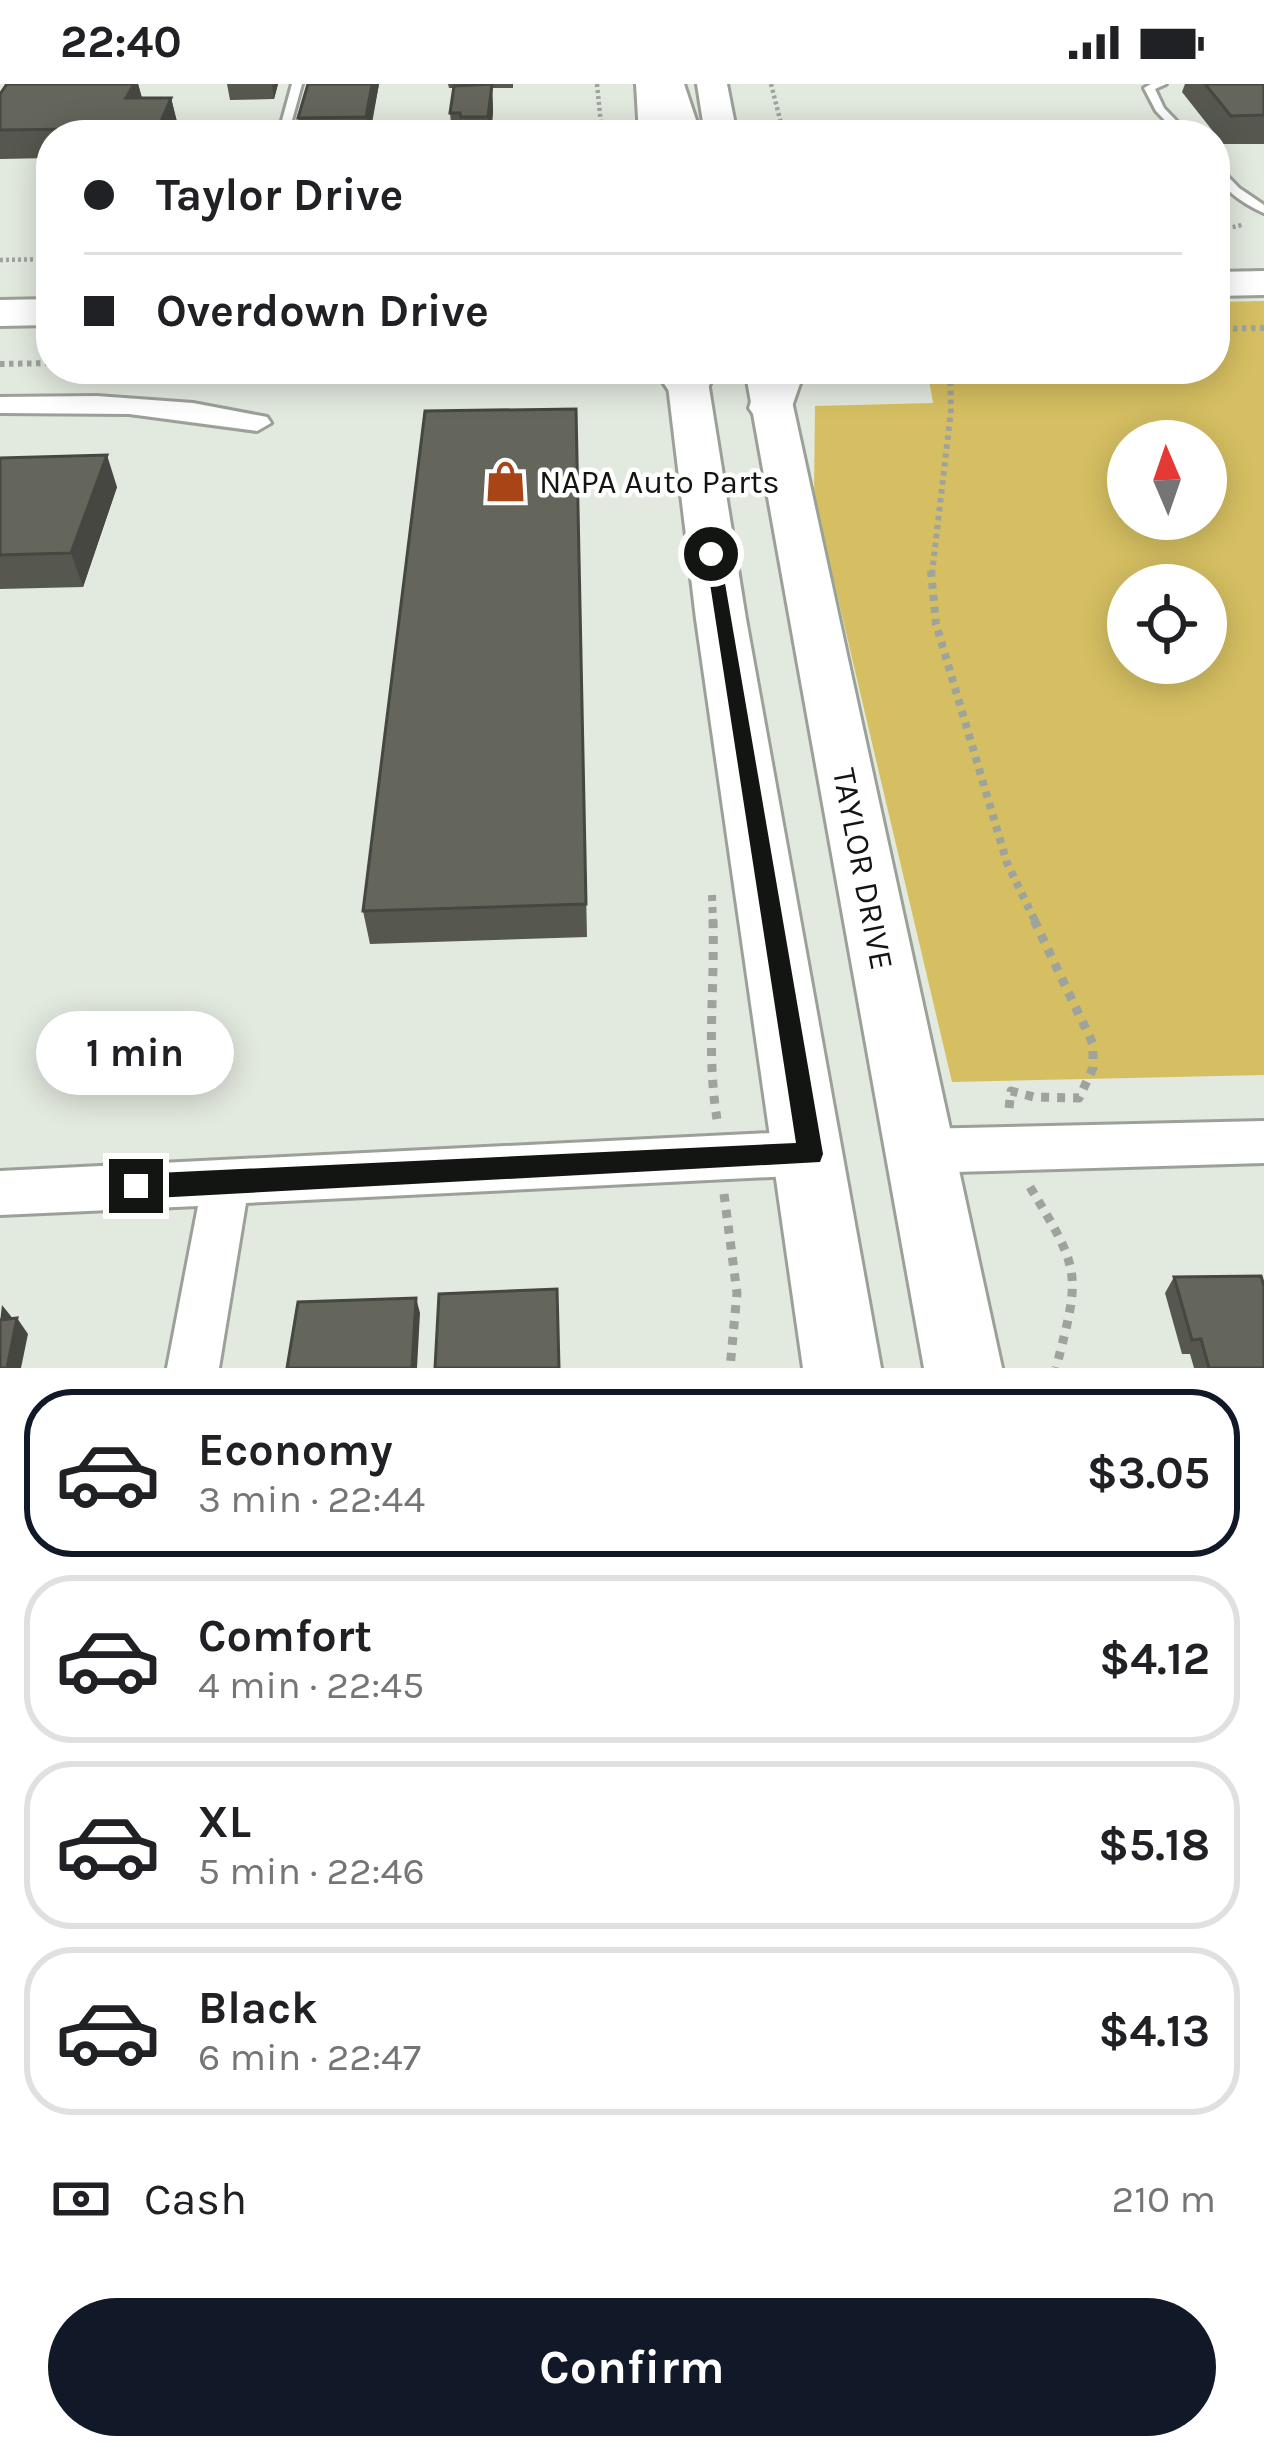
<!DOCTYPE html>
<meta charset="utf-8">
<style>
:root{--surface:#fff;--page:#f2f2f2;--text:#202124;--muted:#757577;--line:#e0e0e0;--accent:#111827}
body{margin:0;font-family:Karla,sans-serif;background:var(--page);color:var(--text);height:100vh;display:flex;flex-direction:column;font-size:45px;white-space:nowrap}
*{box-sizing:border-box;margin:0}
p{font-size:39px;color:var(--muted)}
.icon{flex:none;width:66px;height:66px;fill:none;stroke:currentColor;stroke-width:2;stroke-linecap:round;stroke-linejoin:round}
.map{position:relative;height:1284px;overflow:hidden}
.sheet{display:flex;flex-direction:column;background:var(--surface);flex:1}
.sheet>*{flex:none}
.top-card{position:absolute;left:36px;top:36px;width:1194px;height:264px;border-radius:48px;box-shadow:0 6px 30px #0003;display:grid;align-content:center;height:264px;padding:0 48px;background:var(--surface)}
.needle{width:78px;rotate:358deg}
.buttons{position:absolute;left:1107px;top:336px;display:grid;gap:24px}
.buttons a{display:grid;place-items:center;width:120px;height:120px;border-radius:50%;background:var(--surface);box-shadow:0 6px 30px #0003;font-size:60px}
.end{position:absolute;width:54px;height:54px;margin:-27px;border:15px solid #131512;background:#fff;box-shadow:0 0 0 6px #fff}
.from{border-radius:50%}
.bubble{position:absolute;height:84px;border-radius:42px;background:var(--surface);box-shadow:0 6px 30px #0003;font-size:39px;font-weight:700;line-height:84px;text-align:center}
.top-card b{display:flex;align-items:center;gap:42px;height:114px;font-size:45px}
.top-card b+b{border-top:3px solid var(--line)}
.top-card i{width:30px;height:30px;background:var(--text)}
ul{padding:21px 0 0;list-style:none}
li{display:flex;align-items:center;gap:36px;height:168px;margin:0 24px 18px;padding:0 24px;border:6px solid var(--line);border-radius:48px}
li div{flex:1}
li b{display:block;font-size:45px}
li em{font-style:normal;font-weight:700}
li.current{border-color:var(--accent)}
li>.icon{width:108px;height:108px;stroke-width:1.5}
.pay{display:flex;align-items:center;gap:30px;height:132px;padding:0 48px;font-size:45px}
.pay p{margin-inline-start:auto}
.primary-button{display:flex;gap:24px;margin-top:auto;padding:24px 48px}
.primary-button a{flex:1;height:138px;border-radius:72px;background:var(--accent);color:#fff;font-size:48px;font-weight:700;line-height:138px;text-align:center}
.status{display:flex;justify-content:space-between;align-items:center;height:84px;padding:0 60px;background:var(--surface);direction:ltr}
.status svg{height:33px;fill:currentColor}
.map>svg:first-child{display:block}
</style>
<div class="status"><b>22:40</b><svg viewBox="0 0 49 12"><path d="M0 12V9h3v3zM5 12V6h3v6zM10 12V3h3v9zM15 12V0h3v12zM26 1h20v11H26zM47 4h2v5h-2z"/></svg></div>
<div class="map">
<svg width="1264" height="1284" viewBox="0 0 1264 1284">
<rect width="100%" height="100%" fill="#e2e9de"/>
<!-- green -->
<path fill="#d6bf62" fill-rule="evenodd" d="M1264,217v774l-312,7 -138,-585 1,-91 118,-3 -6,-34h288v-67zM1128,357h78v78h-78zM1128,501h78v78h-78z"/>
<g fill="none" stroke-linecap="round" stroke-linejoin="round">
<defs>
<path id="service" d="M292,0h10l-14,51h-10z
M1151,0h15l-11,5 9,19 26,27h-11l-23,-24 -12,-23z
M1215,79l24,25 25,17v8c-20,-9 -48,-26 -49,-50z"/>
<path id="minor" d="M97,312l96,7 74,14 4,6 -14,8 -128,-17 -129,-1v-16z
M1264,1037v42l-345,10 -17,-7 -6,-15 6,-15 17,-7z
M811,1047l17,7 6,15 -6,15 -17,7 -565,28 -27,165h-52l31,-162 -198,9v-44z"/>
<path id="secondary" d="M636,0h30l5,51h-32z
M697,0h30l10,51h-32z
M666,285h40l40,250 135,749h-78l-107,-749z
M745,285h40l217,999h-78z"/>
<path id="primary" d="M652,0h32l17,51h-34z
M1264,187v24l-49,1v-24z
M51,215v26l-51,1v-26z
M654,285h45l11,15 -7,10 -16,4 -16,-4z
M761,285h44l-17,49 -16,4 -16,-4 -7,-10z"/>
</defs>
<!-- service casing -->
<use href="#service" stroke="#9ba198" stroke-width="6"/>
<!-- minor casing -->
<use href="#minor" stroke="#9ba198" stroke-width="6"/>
<!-- secondary casing -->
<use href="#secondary" stroke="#9ba198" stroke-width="6"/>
<!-- primary casing -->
<use href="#primary" stroke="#9ba198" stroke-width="6"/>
<!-- path-far3 -->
<path stroke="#9ea49b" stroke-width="4.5" stroke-dasharray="3 3" stroke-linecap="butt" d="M597,0l5,51
M771,0l13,51
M1215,147l27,-6
M0,176l51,-1"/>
<!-- path-far2 -->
<path stroke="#9ea49b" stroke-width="6" stroke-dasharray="4.5 4.5" stroke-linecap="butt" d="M1215,245l49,-1
M0,280l51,-1
M443,285h133
M932,490l19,-164 -1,-41"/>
<!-- path-far1 -->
<path stroke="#9ea49b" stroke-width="8" stroke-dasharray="6 6" stroke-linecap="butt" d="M931,487l5,53 71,239 29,60
M712,811l1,28"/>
<!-- path -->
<path stroke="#9ea49b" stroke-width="9" stroke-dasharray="8 8" stroke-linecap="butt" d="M713,836c2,68 -7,132 4,199
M1009,1024l2,-17 23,6 45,1 14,-30v-24l-59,-124
M1030,1103c51,84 51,86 26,181
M724,1110l13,99 -7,75"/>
<!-- service -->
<use href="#service" fill="#fff" fill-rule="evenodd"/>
<!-- minor -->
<use href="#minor" fill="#fff" fill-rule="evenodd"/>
<!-- secondary -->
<use href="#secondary" fill="#fff" fill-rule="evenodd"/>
<!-- primary -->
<use href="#primary" fill="#fff" fill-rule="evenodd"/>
</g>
<!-- wall -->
<path fill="#56584f" d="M7,0h131l4,14h29l7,28 -4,9h-123v23l-51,1v-65z
M227,0h51l-4,15 -44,1z
M308,0h71l-9,51h-69l-3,-17z
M448,0h65v4h-21l1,23 -2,24h-39l-2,-22 4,-25h-5z
M1185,0h79v60h-41l-41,-52z
M576,325l11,528 -217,7 -7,-33z
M0,374l117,29 -34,100 -83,2z
M1174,1193l90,91h-70l-4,-14h-8l-17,-61z"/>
<!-- shaded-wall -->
<path fill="#464740" d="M134,0h4l6,21 -18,-7z
M278,0l-4,15 -2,-14z
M372,0h7l-10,51 -3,-18z
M492,0l1,27 -2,24h-1l-2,-18z
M171,14l7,28 -4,9h-14l-2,-7z
M107,371l10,32 -34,100 -12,-34z
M416,1214l4,15 -3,55h-5z
M2,1221l12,15 -14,2z
M17,1234l11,16 -7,34h-14z"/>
<!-- building -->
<path fill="#64665c" stroke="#464740" stroke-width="3" d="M7,0h127l-8,14h45l-13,30 -158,2v-36z
M308,0h64l-6,33 -68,1z
M492,0l-4,33h-27l-1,-4h-10l4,-27z
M1205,0h59v31l-33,1z
M576,325l10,495 -223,7 62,-500z
M107,371l-36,98 -71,2v-97z
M1261,1192l3,10v82h-55l-8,-29 -9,1 -18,-63z
M557,1205l2,79h-124l4,-74z
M416,1214l-4,70h-125l11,-66z
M17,1234l-10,50h-7v-48z"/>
<!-- route -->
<path fill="#131512" d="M705,467l15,3 103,600 -3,8 -684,37 -9,-4 -4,-9 4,-8 9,-4 660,-31z"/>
<!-- icons -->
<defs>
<symbol id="shop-bare" viewBox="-9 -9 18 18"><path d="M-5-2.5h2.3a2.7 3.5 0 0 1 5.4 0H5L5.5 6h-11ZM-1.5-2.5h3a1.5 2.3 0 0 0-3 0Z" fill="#a94416" stroke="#fff" stroke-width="2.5" paint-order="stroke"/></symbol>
</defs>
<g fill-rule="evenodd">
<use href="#shop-bare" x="476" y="368" width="59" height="59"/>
</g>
<g text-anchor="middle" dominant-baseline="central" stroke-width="9" stroke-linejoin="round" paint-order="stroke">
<!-- poi labels -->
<g font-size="33" fill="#131512" stroke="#fff" text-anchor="start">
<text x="539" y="398">NAPA Auto Parts</text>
</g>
<!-- street labels -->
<g font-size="33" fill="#131512" stroke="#fff">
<text transform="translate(863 785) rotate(79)">TAYLOR DRIVE</text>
</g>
</g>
</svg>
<div class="buttons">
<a><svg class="needle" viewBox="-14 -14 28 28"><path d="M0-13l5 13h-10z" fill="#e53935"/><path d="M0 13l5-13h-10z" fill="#757577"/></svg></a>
<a><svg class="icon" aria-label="locate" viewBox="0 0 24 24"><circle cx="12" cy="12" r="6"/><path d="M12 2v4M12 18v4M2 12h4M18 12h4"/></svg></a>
</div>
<i class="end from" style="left:711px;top:470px"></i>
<i class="end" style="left:136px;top:1102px"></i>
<div class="bubble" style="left:36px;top:927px;width:198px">1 min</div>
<div class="top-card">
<b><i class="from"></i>Taylor Drive</b>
<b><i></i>Overdown Drive</b>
</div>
</div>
<section class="sheet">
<ul>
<li class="current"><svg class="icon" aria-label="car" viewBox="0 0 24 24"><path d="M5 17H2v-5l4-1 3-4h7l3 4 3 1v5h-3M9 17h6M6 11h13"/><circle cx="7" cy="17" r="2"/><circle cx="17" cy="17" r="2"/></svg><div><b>Economy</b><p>3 min · 22:44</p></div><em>$3.05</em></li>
<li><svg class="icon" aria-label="car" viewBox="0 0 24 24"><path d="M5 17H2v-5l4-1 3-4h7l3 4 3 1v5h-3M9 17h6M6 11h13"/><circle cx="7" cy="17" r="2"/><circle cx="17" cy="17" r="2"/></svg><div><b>Comfort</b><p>4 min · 22:45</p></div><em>$4.12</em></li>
<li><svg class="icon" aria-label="car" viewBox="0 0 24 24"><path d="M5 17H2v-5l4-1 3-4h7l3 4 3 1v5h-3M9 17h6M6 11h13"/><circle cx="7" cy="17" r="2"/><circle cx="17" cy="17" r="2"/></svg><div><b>XL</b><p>5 min · 22:46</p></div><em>$5.18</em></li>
<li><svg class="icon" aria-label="car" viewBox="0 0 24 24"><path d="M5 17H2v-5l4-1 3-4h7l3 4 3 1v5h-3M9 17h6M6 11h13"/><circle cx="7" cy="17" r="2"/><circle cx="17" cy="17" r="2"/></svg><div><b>Black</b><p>6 min · 22:47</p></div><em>$4.13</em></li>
</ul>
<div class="pay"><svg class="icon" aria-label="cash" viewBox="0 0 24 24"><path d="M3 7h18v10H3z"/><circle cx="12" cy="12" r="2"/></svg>Cash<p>210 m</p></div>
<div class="primary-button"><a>Confirm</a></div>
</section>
